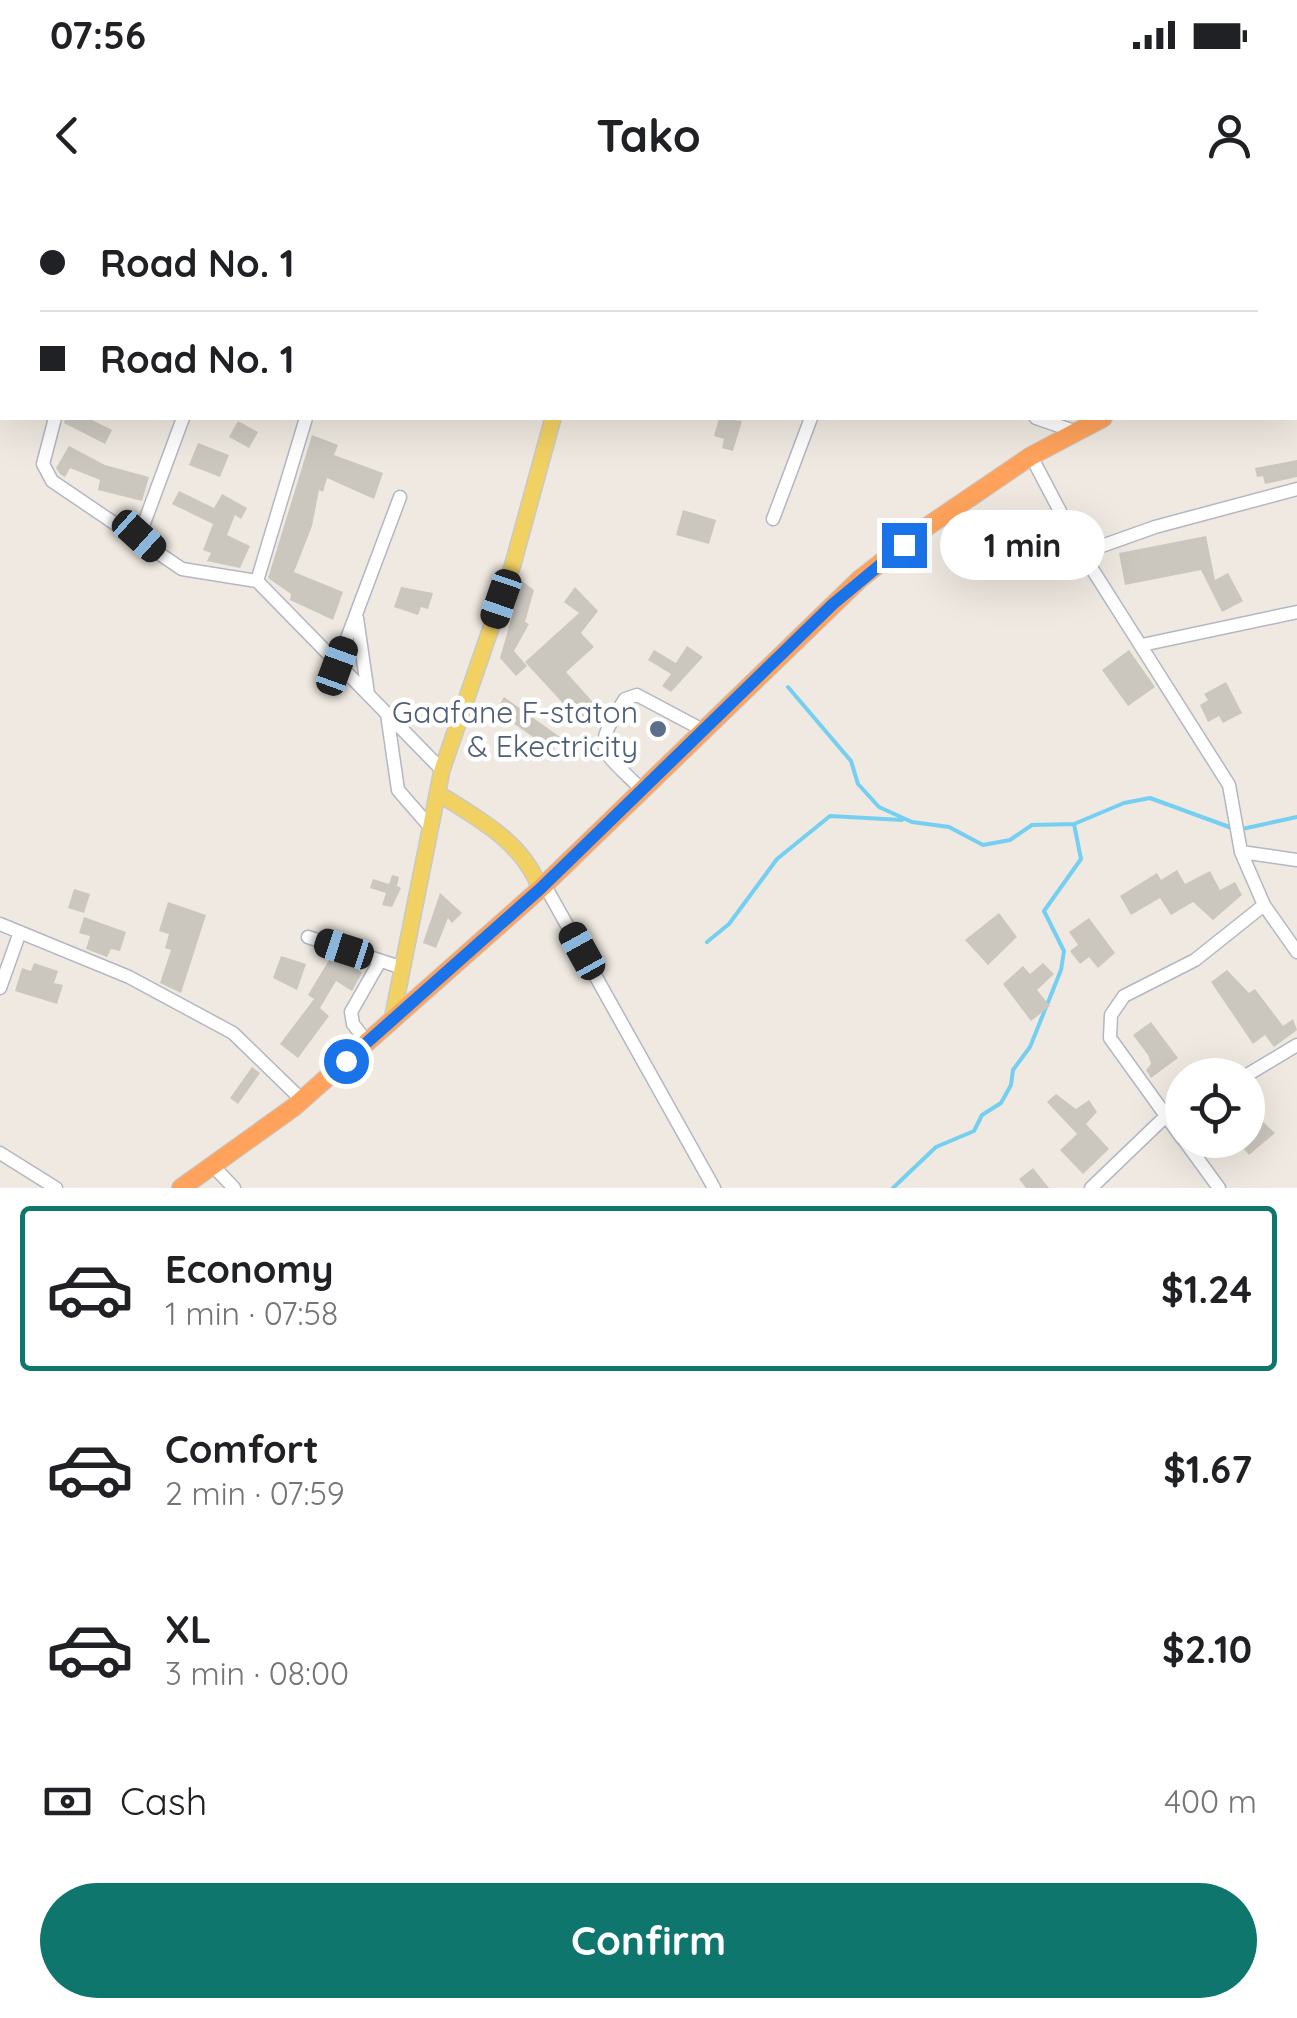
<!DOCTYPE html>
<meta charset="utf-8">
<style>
:root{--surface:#fff;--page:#f2f2f2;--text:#202124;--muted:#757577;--line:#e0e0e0;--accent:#0f766e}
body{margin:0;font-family:Quicksand,sans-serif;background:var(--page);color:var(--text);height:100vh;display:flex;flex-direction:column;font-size:38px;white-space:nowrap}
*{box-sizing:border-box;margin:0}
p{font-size:32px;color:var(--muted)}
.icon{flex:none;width:55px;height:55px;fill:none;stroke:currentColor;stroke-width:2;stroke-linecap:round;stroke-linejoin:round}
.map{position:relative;height:988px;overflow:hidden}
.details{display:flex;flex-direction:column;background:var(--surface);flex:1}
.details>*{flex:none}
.top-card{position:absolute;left:0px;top:0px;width:1298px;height:220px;box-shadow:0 10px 40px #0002;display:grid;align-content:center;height:220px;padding:0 40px;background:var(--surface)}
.tools{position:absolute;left:1165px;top:858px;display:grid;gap:20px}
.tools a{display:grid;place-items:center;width:100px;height:100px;border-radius:50%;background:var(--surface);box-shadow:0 10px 40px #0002;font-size:50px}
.end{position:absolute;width:45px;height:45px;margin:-22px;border:12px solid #1a73e8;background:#fff;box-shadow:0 0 0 5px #fff}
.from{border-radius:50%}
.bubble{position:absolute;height:70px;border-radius:35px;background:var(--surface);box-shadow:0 10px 40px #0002;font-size:32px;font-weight:700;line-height:70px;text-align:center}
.car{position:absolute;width:30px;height:60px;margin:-30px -15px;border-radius:12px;box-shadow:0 0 8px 2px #0007;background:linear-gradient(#222 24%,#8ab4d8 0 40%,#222 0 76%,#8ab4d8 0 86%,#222 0)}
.top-card b{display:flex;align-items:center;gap:35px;height:95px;font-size:38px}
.top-card b+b{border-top:2px solid var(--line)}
.top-card i{width:25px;height:25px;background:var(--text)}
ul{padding:18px 0 0;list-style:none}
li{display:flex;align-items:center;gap:30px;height:165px;margin:0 20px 15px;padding:0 20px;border:5px solid transparent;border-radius:10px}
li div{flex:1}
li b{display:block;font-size:38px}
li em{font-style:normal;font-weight:700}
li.on{border-color:var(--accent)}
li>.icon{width:90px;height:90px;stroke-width:1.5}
.pay{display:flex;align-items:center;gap:25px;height:110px;padding:0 40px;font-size:38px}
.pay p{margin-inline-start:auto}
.cta{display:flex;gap:20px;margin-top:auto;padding:20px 40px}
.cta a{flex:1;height:115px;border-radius:60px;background:var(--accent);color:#fff;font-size:40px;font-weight:700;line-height:115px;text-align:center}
.status{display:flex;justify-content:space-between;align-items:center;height:70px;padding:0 50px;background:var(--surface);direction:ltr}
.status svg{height:28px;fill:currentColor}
header{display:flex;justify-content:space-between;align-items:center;height:130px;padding:0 40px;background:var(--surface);font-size:45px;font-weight:700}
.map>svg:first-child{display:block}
</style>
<div class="status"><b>07:56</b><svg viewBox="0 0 49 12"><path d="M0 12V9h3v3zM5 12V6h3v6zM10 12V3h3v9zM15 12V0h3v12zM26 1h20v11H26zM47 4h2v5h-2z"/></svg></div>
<header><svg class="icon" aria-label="back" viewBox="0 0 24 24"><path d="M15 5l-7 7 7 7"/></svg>Tako<svg class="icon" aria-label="person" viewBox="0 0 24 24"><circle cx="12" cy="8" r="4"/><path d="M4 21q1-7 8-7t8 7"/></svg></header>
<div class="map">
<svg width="1297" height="988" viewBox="0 0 1297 988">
<rect width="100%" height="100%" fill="#efe9e1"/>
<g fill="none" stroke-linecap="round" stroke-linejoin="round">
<!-- stream -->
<path stroke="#75cff0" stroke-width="4" d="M788,487l63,74 7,23 21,23 33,15 37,5 34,18 27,-5 22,-15 42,-1 50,-21 26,-5 82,30
M1242,629l55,-12
M707,742l22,-18 48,-65 53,-43 72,4
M893,988l43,-41 38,-16 8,-16 19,-12 10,-18 2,-15 17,-23 31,-77 3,-19 -20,-40 37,-52 -7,-35"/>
</g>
<!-- building -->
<path fill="#cbc7bf" d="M65,218h23l24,12 -7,14 -41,-21z
M719,218l23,3 -9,30 -11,-3 2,-9 -10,-3z
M238,221l20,11 -9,16 -20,-11z
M312,235l26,10 -4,10 49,18 -9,26 -47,-21 -4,14 -4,-2 -7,36 -18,46 49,20 -10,28 -43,-20 1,-6 -23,-16z
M198,243l31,12 -9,22 -31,-12z
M69,246l36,19 44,12 -7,24 -44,-11 2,-10 -30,-12 -5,9 -5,-3 -4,-6z
M1297,260v17l-32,7 -2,-8 -6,1 -2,-9z
M179,291l35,17 8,-14 25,14 -6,11 -6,-4 -8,20 23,11 -10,22 -33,-7 4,-8 -8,-3 10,-26 -41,-20z
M683,310l33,10 -7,24 -33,-9z
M1206,336l9,44 13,-7 15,28 -21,11 -21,-42 -76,15 -6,-32z
M522,381l12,9 -9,32 4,2 -15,27 13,15 -11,10 -16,-18z
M401,387l32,6 -5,16 -7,-2 -3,8 -24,-8z
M575,387l23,24 -17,22 13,14 -28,25 33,37 -17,15 -57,-62 54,-49 -15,-11z
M687,446l16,11 -32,35 -9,-6 9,-12 -23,-14 6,-10 22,13z
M1129,450l26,37 -27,19 -26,-36z
M1226,482l16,31 -19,10 -4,-7 -11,6 -8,-17 8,-5 -4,-6z
M504,497l56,40 -7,14 -57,-40z
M1177,670l8,14 25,-13 10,19 15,-8 7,13 -29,25 -20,-18 -22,13 -11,-17 -29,17 -11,-19 37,-23 4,7z
M392,675l7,2 -2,9 4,2 -9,19 -10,-2 4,-12 -16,-5 3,-9 16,5z
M74,689l16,5 -6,19 -16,-5z
M440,693l22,20 -10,10 -4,-5 -12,30 -13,-5z
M168,702l38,13 -25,78 -21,-10 11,-33 -6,-2 4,-14 -10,-3z
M999,713l18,24 -29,28 -23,-25z
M84,717l42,15 -6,19 -9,-2 -4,8 -21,-8 4,-13 -11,-3z
M1089,718l26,35 -17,15 -9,-11 -9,7 -10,-13 8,-6 -9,-13z
M332,755l16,6 14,12 -10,18 -16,-10 -16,27 9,8 -31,42 -18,-14 34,-45 -6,-4z
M281,756l25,8 -9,26 -24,-12z
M34,763l24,8 -4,12 9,2 -6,19 -42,-13 7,-23 9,3z
M1043,763l11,11 -17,16 13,16 -19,15 -28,-37 20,-18 7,8z
M1227,770l22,23 6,-4 28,37 10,-7 4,11 -23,17 -9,-12 -12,9 -42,-62z
M1151,822l27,36 -27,20 -5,-8 5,-6 -3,-9 -15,-20z
M252,867l8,6 -22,31 -8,-6z
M1056,894l20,15 13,-9 8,12 -11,12 23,25 -26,25 -23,-24 17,-16 -30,-32z
M1248,908l27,25 -26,22 -13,-15h12z
M1033,968l16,20h-23l-7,-9z"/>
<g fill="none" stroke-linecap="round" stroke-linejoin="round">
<defs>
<path id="minor" d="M1087,0l14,2
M1173,0l1,2
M359,2l1,-2
M485,2l1,-2
M871,2l1,-2
M996,2v-2
M1208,2l1,-2
M1295,51h2
M0,60l2,1
M55,218l-12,46 9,17 130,88 75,12
M306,218l-49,163 185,189
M1036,218l41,14
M1031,256l51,97 147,232 12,67 23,53 33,47
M773,319l38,-101
M139,337l44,-119
M1082,353l73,-26 142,-38
M357,418l11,76
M1142,445l155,-33
M337,465l63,-168
M387,514l11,76 33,38
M641,589c-42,-42 -49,-38 -16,-90l12,-4 64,34
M1241,652l56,8
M544,684l170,304
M0,724l129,53 104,56 69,67
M308,737l95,31
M0,788l20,-56
M367,842l-14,-18 -2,-12 29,-51
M1247,875l50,-30
M1182,938l-72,-100 1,-23 13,-19 71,-36 69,-55
M1184,940l35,48
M0,953l56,35
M214,967l20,21
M1091,988l75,-72"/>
<path id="major" d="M610,2l1,-2
M439,594c40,25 85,49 101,95
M392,820l50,-250 71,-206 40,-146"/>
<path id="highway" d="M1295,130l2,-1
M181,988l113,-81 246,-218 320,-310 65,-51 106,-72 72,-38"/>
</defs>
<!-- minor casing -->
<use href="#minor" stroke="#b4b7c1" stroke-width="15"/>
<!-- major casing -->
<use href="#major" stroke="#c9c9c9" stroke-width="18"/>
<!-- highway casing -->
<use href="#highway" stroke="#c9c9c9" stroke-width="20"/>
<!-- minor -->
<use href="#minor" stroke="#fff" stroke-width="12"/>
<!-- major -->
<use href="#major" stroke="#f2d163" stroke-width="15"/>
<!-- highway -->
<use href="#highway" stroke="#ffa35c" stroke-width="18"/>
</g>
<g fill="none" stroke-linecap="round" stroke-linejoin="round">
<!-- route -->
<path stroke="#1a73e8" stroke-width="12" d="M346,861l194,-172 293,-285 71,-59"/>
</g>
<!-- markers -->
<circle fill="#5c6f8a" stroke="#fff" stroke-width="4" cx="658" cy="529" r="10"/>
<g text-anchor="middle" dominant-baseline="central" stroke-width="9" stroke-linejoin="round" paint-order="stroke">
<!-- service labels -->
<g font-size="30" fill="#4e5e75" stroke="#fff" text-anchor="end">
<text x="638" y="512">Gaafane F-staton<tspan x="638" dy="34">&amp; Ekectricity</tspan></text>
</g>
</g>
</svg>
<div class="tools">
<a><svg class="icon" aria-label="locate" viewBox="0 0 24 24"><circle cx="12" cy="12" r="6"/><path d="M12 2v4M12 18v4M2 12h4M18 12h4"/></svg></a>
</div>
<i class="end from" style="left:346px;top:861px"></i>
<i class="end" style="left:904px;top:345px"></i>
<div class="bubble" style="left:940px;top:310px;width:165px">1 min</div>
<i class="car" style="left:139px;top:336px;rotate:132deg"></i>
<i class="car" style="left:501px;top:399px;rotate:199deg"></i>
<i class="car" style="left:337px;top:466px;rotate:20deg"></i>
<i class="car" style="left:344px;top:749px;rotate:288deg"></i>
<i class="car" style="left:582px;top:751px;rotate:331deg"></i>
<div class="top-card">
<b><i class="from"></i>Road No. 1</b>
<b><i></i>Road No. 1</b>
</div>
</div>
<section class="details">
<ul>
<li class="on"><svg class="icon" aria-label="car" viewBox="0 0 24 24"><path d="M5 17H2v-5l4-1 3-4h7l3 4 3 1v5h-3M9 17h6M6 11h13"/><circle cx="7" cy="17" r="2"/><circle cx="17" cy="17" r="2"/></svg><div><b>Economy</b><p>1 min · 07:58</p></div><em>$1.24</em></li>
<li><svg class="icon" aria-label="car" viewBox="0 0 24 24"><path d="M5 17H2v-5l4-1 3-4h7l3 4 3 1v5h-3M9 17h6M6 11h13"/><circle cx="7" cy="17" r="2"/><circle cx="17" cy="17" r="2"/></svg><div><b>Comfort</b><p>2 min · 07:59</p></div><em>$1.67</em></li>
<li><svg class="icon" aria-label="car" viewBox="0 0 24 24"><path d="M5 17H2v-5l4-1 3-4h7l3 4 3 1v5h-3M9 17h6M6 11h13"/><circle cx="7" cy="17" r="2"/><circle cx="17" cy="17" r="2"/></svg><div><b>XL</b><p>3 min · 08:00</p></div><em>$2.10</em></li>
</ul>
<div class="pay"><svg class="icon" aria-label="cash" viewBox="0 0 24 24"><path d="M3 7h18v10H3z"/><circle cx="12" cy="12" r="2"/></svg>Cash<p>400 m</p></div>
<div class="cta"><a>Confirm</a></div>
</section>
